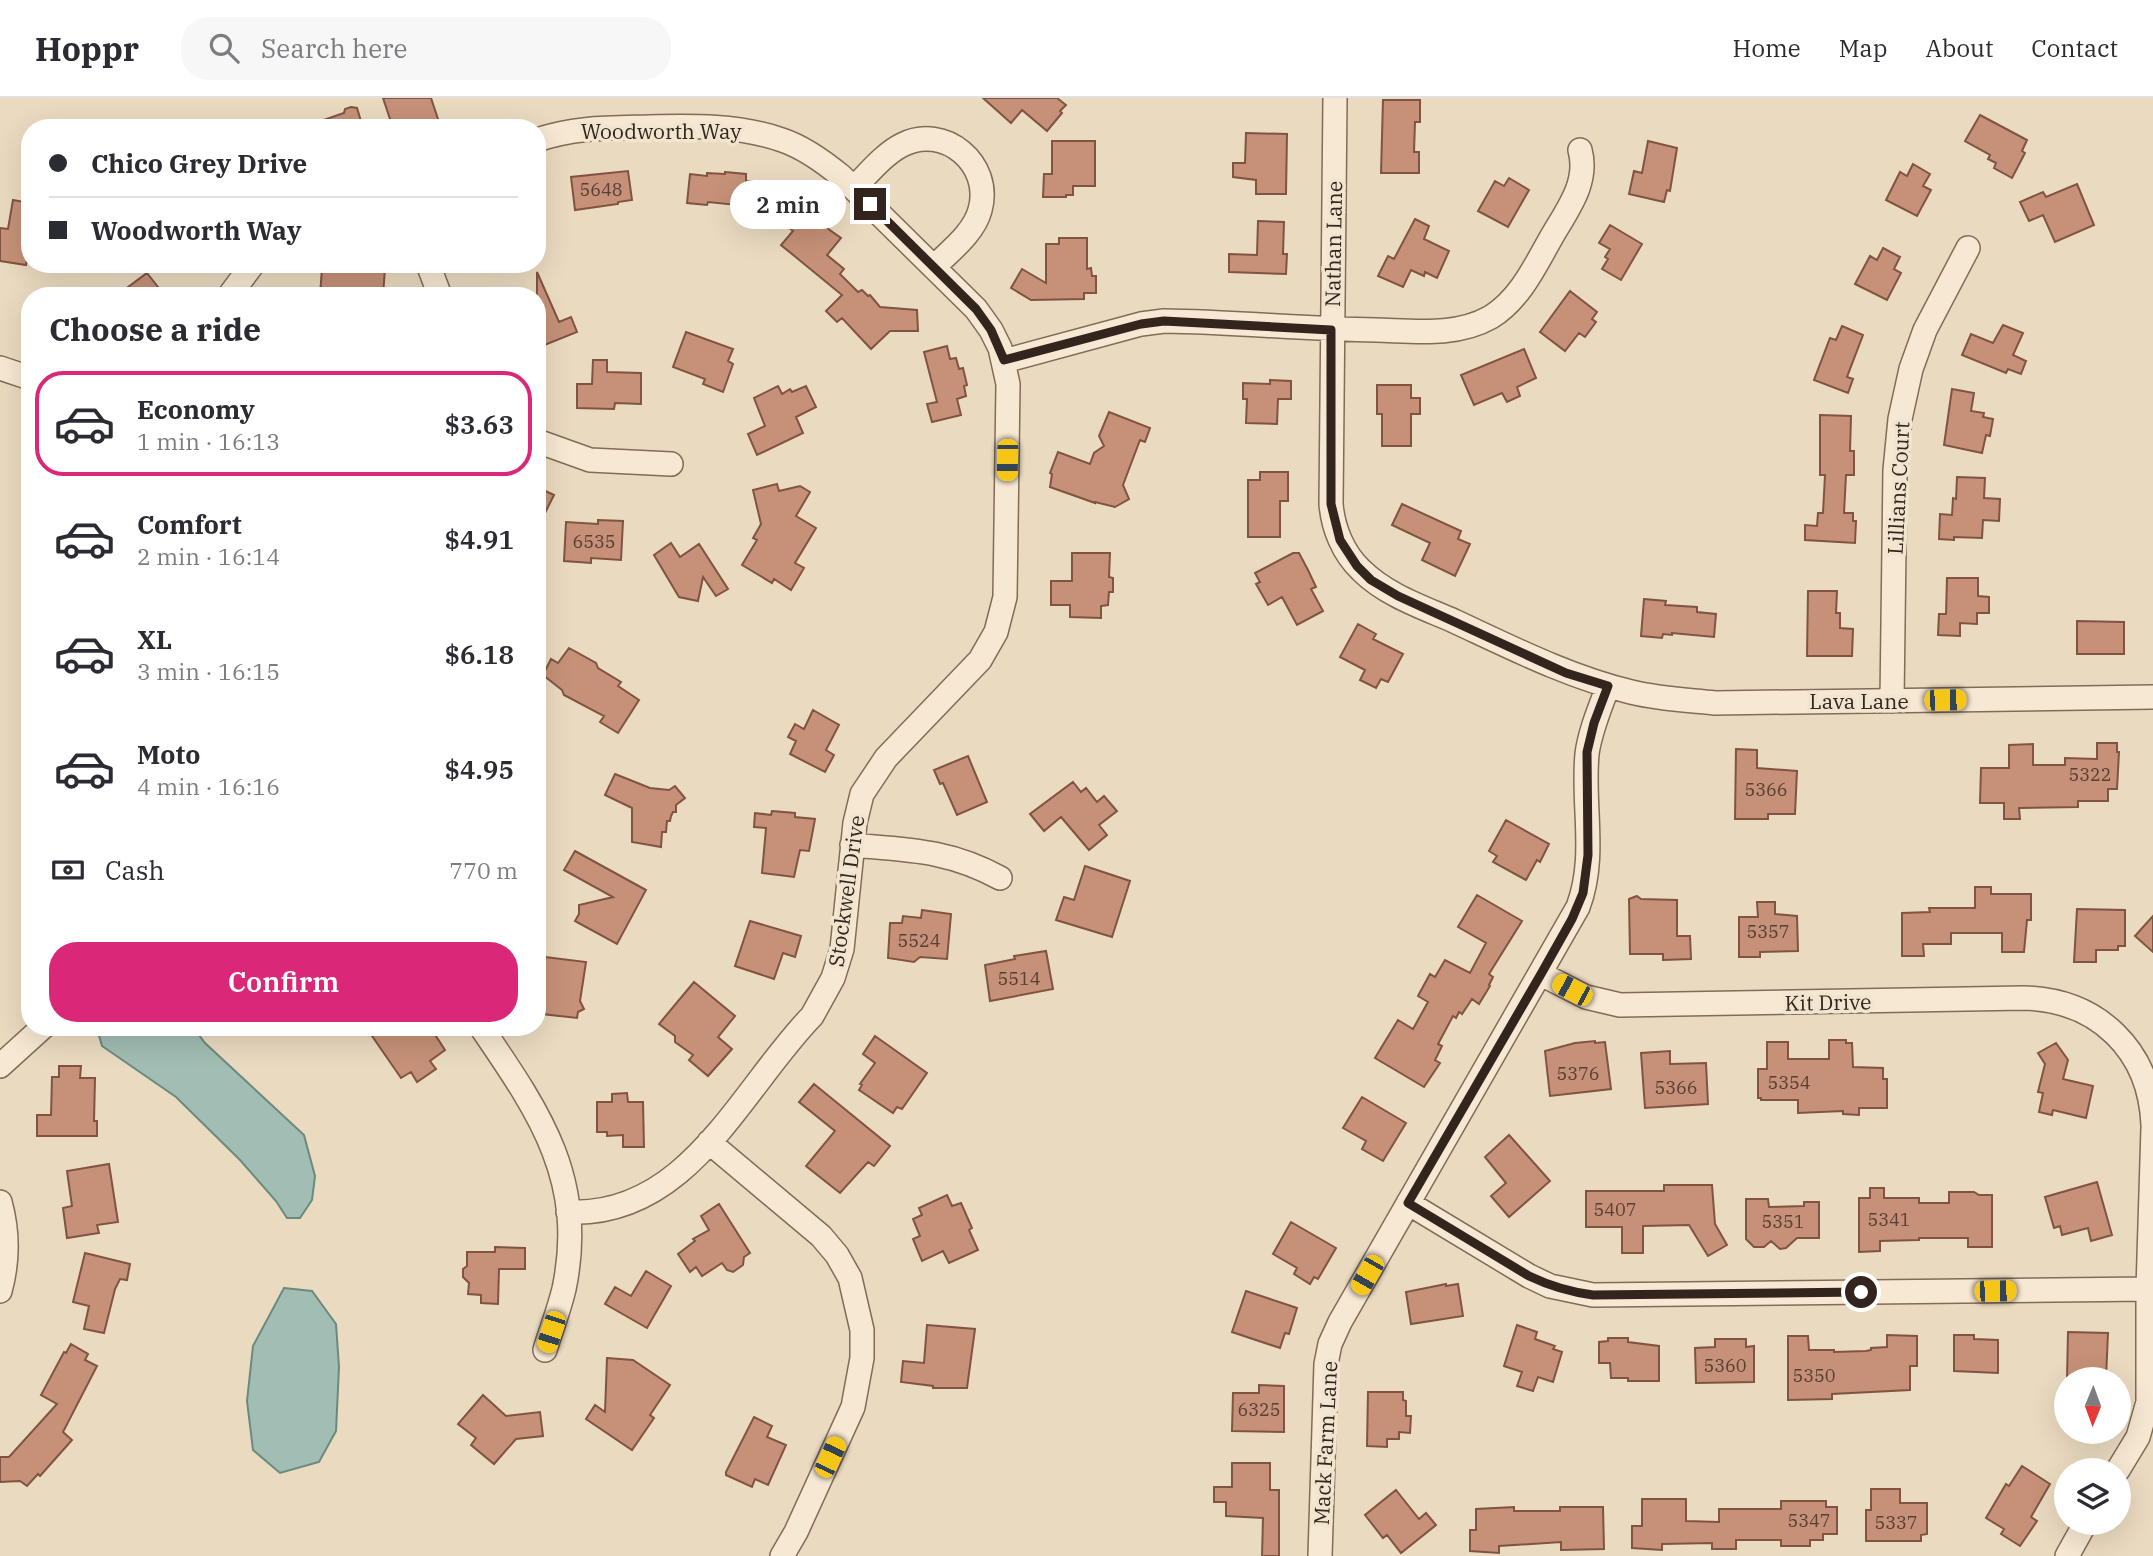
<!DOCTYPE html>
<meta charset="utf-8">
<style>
:root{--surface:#fff;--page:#f7f7f7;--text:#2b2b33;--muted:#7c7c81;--line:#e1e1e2;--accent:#db2777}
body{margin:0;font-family:"IBM Plex Serif",serif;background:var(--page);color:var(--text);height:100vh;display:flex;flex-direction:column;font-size:26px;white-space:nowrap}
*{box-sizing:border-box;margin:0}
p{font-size:23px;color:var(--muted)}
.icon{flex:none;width:38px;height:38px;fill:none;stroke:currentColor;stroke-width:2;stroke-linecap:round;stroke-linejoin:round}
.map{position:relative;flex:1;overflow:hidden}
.details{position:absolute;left:21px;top:189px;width:525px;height:749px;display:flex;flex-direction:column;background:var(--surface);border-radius:28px;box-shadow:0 7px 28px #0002}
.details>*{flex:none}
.guide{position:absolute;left:21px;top:21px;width:525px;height:154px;border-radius:28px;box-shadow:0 7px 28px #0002;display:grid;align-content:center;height:154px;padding:0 28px;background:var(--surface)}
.needle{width:46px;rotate:181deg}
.fabs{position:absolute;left:2054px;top:1269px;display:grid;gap:14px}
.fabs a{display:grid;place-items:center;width:77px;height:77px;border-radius:50%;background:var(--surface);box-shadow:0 7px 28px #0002;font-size:35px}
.end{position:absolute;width:32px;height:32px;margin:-16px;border:9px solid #33251d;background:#fff;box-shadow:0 0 0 4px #fff}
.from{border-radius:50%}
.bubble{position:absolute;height:49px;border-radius:24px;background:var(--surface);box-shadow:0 7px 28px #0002;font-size:23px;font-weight:600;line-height:49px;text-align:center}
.car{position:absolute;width:21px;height:42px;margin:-21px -10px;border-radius:9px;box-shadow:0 0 5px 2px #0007;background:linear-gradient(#f5c518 24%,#345 0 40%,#f5c518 0 76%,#345 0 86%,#f5c518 0)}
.guide b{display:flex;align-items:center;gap:24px;height:66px;font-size:26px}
.guide b+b{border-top:2px solid var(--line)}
.guide i{width:18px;height:18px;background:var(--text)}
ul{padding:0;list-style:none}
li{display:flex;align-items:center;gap:21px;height:105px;margin:0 14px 10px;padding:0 14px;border:4px solid transparent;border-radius:28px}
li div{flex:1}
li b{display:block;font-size:26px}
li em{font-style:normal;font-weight:600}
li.current{border-color:var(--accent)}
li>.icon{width:63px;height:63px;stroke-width:1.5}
h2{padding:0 28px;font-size:32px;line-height:84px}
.pay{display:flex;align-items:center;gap:18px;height:77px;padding:0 28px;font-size:26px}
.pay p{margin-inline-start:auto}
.button{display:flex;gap:14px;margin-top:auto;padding:14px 28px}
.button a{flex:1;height:80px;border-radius:28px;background:var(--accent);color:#fff;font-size:28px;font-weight:600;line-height:80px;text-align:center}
header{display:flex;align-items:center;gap:42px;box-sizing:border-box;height:98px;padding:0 35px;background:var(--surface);border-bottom:2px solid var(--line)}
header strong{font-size:33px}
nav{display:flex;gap:38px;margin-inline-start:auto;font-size:24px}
.search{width:490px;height:63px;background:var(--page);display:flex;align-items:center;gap:18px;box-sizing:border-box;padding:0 24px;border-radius:28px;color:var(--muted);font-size:26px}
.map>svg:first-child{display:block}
</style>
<header>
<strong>Hoppr</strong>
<div class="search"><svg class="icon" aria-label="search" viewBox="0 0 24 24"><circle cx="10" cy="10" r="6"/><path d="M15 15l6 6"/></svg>Search here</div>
<nav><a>Home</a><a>Map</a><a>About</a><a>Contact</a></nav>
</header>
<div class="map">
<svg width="2153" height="1458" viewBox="0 0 2153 1458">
<rect width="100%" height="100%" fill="#eadac0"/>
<!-- water -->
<path fill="#a2bdb3" stroke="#6b8a7f" stroke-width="2" d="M100,929h93l12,16 99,92 11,41 -3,24 -12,18h-13l-11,-17 -36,-41 -64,-63 -74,-51 -4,-14z
M284,1190l28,3 24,33 3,43 -3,64 -17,31 -39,11 -27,-23 -6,-49 6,-55z"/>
<!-- building -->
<path fill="#c69178" stroke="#805441" stroke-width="2" d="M383,0h48l10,30h-48z
M983,0h74l9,7 -6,6 2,2 -15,18 -25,-21 -11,13z
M1383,2h37v22h-5l-1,30h5v21h-38z
M351,9l6,1 6,20h-54v-3l35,-12 1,-4z
M1980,17l47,25 -5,11 3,2 -13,25 -18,-10 2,-5 -8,-4 2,-4 -25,-14z
M1246,35l41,1 -1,60h-30v-14l-23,-3v-14h12z
M1052,43h43v45h-22v9h-7v2h-23l1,-23h8z
M1648,43l29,7 -7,43 -3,-1 -3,12 -35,-8 5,-23 8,2z
M1913,66l17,10 -7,12 8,4 -14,26 -31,-16 14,-28 7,4z
M628,73l4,29 -14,2v2l-43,6 -4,-33z
M725,74l21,2v7l14,1 -3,25 -49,-5 -1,3 -20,-2 3,-29 17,2v-3l18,1z
M1509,80l20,12 -21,37 -30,-16 17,-30 9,5z
M2077,86l17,41 -39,17 -12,-27 -14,6 -9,-19 23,-10 3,5z
M786,96l9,8 2,-3 6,5 2,-2 25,22 -3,4 14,10 -14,17 17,14 -4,5 18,18 4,-2 6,6 2,-1 10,12 37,3 1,21h-28l-19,18 -29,-31 -5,4 -11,-11 16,-16 -61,-50 12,-14 -22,-19z
M13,102l17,3v43l-4,19 -26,-4v-33l8,1z
M1415,121l14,7 -5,13 25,12 -12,27 -12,-6 -1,4 -13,-6 -8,17 -25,-11 10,-20 6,3z
M1258,123l26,1 -1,32h4l-1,20 -57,-2v-18l28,1z
M1610,127l32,19 -21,36 -19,-11 6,-10 -3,-2 5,-8 -11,-6z
M1059,140h28v31l4,-1 1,8h4v17h-12v6l-53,1 -20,-12 11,-19 24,14v-39h13z
M1883,150l17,9 -6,12 7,4 -14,27 -32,-16 15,-28 7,4z
M356,169l29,1 -2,28h-63l2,-28 34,2z
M537,174l22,50 12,-5 6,15 -40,16z
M147,175l18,23h-49z
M1570,193l27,21 -5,7 4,3 -11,15 -6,-4 -14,18 -25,-19z
M2003,227l20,8 -10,22 13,6 -5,13 -13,-5 -2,4 -44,-18 9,-21 22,9z
M1842,228l21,9 -16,42 6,2 -5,14 -34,-13 16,-42 6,2z
M686,234l47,17 -5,12 5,3 -10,28 -20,-8 2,-5 -32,-12z
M947,248l3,13 6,-1 3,11 4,-1 4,17 -3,1 2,10 -9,3 4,16 -29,7 -5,-18 10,-2 -13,-50z
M1524,251l12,29 -19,9 3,9 -13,6 -5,-9 -28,12 -13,-30z
M593,262h14v12l34,1v31l-26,-1 -1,6 -37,-1v-24h15z
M1270,282l21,1v18h-13l-1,25 -31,-1 1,-24h-4v-16l27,1z
M1377,287h34v13h9v16h-9v32h-29v-32h-5z
M778,288l4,8 8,-5 2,3 14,-6 10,21 -20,10 7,16 -46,22 -9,-21 17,-8 -11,-28z
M1952,291l22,4 -3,18 13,2 -1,4 10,2 -3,17 -4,-1 -4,18 -38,-8z
M1109,314l41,16 -5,14 -5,-2 -17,45 6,14 -14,8 -20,-5v1l-45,-16 2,-13 -2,-1 8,-21 32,12 4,-11 10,-7 -5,-10z
M1820,317l31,1 -1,35h4v24h-8l-2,38h9v8h3l-1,22 -50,-3v-15l12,1 1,-13h5l2,-38h-5z
M1260,374h28v29h-8v36h-32v-57h12z
M1957,379l28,1 -1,20 16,1 -1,22 -16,-1 -1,18 -28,-1v3l-15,-1 1,-25 12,1 1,-17 3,1z
M777,386l2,7 21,-5 10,6 -14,24 20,12 -21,35 9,5 -13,22 -17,-11 -2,4 -30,-18 15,-25 -4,-2 8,-14 -8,-34z
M537,389l17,8 -17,34z
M1402,406l59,27 -3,8 12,5 -15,32 -33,-16 8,-17 -38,-18z
M598,422l25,1 -2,39 -30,-2v5l-27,-2 2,-39 32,2z
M671,445l9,14 19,-13 29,45 -12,7 -13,-19 -5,24 -19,-4 -25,-42z
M1072,455h38l-1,24 4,1v14h-4l-1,13 -7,1v12l-31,-1v-12h-19v-24h21z
M1293,455h6l9,17 8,17 -5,2 12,22 -26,14 -15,-28 -14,8 -12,-21 4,-2 -5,-9z
M1947,480h31v18l11,1v16h-12v11l-17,-1v13l-22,-1 1,-21h7z
M1808,493h29l-1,22h4v15l13,1 -1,27h-45z
M1644,501l22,2 -1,4 32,2v5l19,2 -2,23 -42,-4v2l-9,-1 -1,4 -21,-2z
M2077,523l47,1v32h-47z
M1358,526l18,10 -3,5 30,15 -15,28 -7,-3 -5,9 -16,-8 5,-10 -25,-13z
M569,550l27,15 2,5 23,14 -3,4 21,14 -21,33 -18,-11 4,-6 -40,-21 -2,-5 -19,-15 8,-16 7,4z
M813,612l26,15 -13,25 8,5 -9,17 -35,-18 6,-13 -8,-4 7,-13 9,5z
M2097,645h20v9h2l-2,37h-9v12h-30v6l-59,1 1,11h-16v-16h-24l1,-35h28v-23l24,-1v21h32v-7l32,1z
M1736,651l21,1v18l40,3 -2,43h-27v5h-33z
M968,658l19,46 -30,13 -14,-32 -3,1 -6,-14z
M615,676l35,14 19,2 6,-4 10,12 -9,7v7h-3l-2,4 -1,5h-3l-1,11h-4l-1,15 -29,-5v-34l-27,-13z
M1073,684l8,10 5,-4 11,14 7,-6 13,15 -18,14 8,10 -18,15 -28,-33 -17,14 -14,-17z
M772,713l23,2v4l20,2 -6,32 -9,-1 -6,27 -32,-4 4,-45 -12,-1 1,-14 16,2z
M1506,722l43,24 -9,18 -3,-2 -11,20 -33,-18 4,-6 -8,-5z
M575,753l71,39 -29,54 -42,-23 4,-7v-9l34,-8 -49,-27z
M1085,768l45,15 -18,56 -56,-17 8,-23 10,3z
M1975,789h16v7h40v26h-4l-3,32h-22v-19h-51v11h-28l1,12h-22v-43l28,-1 -1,-4h46z
M1477,797l45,26 -33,53 4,3 -4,8 1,1 -11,18 -7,-5 -10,15 -3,-2 -3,6 -3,-2 -15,28 4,2 -7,14 5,3 -16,24 -49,-29 23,-38 15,9 15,-27 -10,-6 12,-22 5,3 10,-17 25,13 16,-30 -28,-16z
M1637,798l4,3 36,1v36h13l1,23 -28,1v-6h-33l-1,-55z
M1757,804h18v12l22,2 1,35 -38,1v5h-21v-40h19z
M2077,811l48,1v36h-7v4h-22v12h-22z
M922,812l29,4 -4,45 -27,-2 -6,5 -26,-4 2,-35h12l1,-7 18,2z
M2153,818v36l-18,-16z
M750,823l51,15 -6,21 -12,-4 -9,26 -39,-13z
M1046,853l7,38 -63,12 -5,-36 30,-6 -1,-3z
M537,858l49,6 -6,39 4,8 -6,3 -1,6 -35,-4v-2l-5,-1z
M694,884l41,34 -17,21 14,12 -24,27 -19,-16 4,-5 -18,-13v-6l-16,-12z
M379,929h43l5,7 5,-4 13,20 -15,11 6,8 -19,13 -6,-10 -10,6 -31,-45z
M875,938l52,37 -25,36 -5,-2 -4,6 -34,-23 3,-5 -2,-1 15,-21 -12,-9z
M1829,942h17v3h6l1,24 30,1v11h4v29h-28v7l-16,-1v-3l-45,2v-13h-37v-2h-3v-29h9v-27h21v17h41z
M1595,943v2l10,-1 6,47 -61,7 -5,-45 30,-8z
M2056,945l12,17 -5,19 30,7 -7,32 -33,-8 -1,5 -13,-3 4,-19 -5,-1 7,-28 -7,-11z
M1670,953v13l36,-1 2,41 -63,4 -4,-55z
M59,968h22l-1,12h15l-1,43h3v15h-60v-21h14l1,-38h7z
M814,986l76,62 -16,20 -6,-4 -28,31 -34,-27 29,-35 -36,-29z
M627,995l1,9h15l1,45h-21v-12l-16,1v-4h-10v-30h15v-8z
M1362,999l44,26 -23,38 -21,-12 4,-8 -23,-13z
M1509,1037l41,46 -41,36 -18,-21 15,-13 -21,-26z
M109,1066l9,58 -21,3 2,8 -32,5 -4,-30 9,-2 -5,-35z
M2097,1084l15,53 -21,6 -3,-13 -26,7 -2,-9 -6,2 -9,-31z
M1664,1087h48l3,39 12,21 -19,11 -19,-31 -46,1v27h-21v-26h-36v-36h78z
M1870,1090h14v10h35v5h30v-11h25l5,3h13v52h-24v-9h-49v2l-39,1v10l-21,1v-54h11z
M947,1097l5,11 9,-3 11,25 -3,2 9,20 -29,13 -6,-12 -21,10 -9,-22 7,-3 -7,-17 9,-4 -3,-7z
M1746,1101h22l1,8 35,-1v-4h15v36h-22l-11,10 -6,1 -9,-8 -7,6h-10l-8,-8z
M719,1106l31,49 -6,4 -1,8 -10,7 -6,-2 -5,-7 -20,13 -6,-9 -6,5 -12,-18 17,-13 -2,-2 16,-9 -8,-14z
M1291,1124l45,26 -18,31 -4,-2 -4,7 -16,-10 3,-6 -24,-14z
M495,1149l30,1v21h-26l-1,35 -17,-1v-8l-13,-1 1,-11 -6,-6v-8l4,-3v-14h28z
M85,1155l45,11 -3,16 -7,-1 -5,10 -11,44 -20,-4 5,-23 -16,-4z
M646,1173l25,15 -24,42 -42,-24 10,-17 16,9z
M1446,1186v2l12,-2 5,32 -52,8 -5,-32z
M1246,1193l51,17 -8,26 -4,-1 -5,15 -48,-16z
M927,1227l48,4 -8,59h-34v-2l-32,-4 2,-21 21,2z
M1517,1227l20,7 -2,7 20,7 -2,3 9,3 -9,30 -15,-5 -5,14 -16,-5 5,-14 -18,-6z
M2068,1234l40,1 -2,45 -39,1z
M1887,1237l30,1v30h-7v24l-78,4v5l-44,1v-64h20l1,14h25v2l32,-1 5,-1v-2l16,-1z
M1954,1237h20v4l24,1v33l-44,-2z
M1608,1240h20v4l31,4v35h-31v-3h-17l-1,-15h-11v-21l9,-1z
M1715,1241h31v8l8,-1v36l-58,1 -1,-35 20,-1z
M71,1246l17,10 -3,6 12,6 -34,66 9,8 -32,36 -2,-2 -11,12 -7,-5 -20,1v-25h9l48,-53 -16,-9 23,-43 2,1z
M607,1260l26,2 37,25 -20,30 4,3 -22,32 -46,-31 9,-14 10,7z
M1259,1287l25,1v46l-52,-1 1,-38h26z
M1368,1294h35v8l3,1v15h5l-1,17 -11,-1v7h-12v8l-20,-1z
M483,1297l23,21 34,-4 3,24 -27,3 -22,25 -23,-19 5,-7 -18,-14z
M754,1319l18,9 -5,11 19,8 -18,40 -13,-6 -3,8 -26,-12v-3z
M1232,1365h38v27h9v66h-17l1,-38 -37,-2v-14h-12v-15h18z
M2022,1368l28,18 -19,33 6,4 -17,25 -19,-12 3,-5 -18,-11 20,-34 3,2z
M1871,1391h29v14h27v31l-6,1v6h-55v-31h5z
M1396,1392l23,29 7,-6 10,12 -35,28 -14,-18 -4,3 -18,-23z
M1642,1401h44v22l33,1v-13h62v-8h45v6h11v27h-14v6h-13v6h-29v-6h-45v9h-24v-6l-50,1v6l-30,-2v-22h10z
M1514,1409v4h46v-4h43l1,42 -43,1v-8l-62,4v7l-29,-2v-21h6v-21z"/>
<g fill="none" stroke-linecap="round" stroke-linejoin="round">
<defs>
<path id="street" d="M1335,0l-4,406c2,24 12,49 30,66 25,25 61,37 93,51 58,27 115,56 177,71 28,7 56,8 84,11l438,-6
M537,42c38,-13 72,-12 112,-13 45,-1 90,-2 133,13 21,7 42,22 59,36l135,133 15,21 9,18 8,36 -3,213 -9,35 -16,28 -94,98 -24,36 -7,29 -13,126 -9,29 -21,38c-71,73 -124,202 -244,196
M854,90c14,-14 30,-34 48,-43 42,-22 91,19 78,65 -6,23 -30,41 -46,57
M428,166l12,32
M229,198l24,-32
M1004,263l137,-37 23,-3c70,1 141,8 212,9 38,1 80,7 115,-13 29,-18 44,-51 60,-79 16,-28 38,-55 29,-88
M0,270l30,10
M537,343l53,19 81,4
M1892,603l3,-231 5,-51 11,-50 14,-39 43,-82
M852,747c57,5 97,5 148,33
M1541,876l45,23 34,8 404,-7c74,2 126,52 129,127
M481,929c58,85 106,153 83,262 -5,21 -13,41 -19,61
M0,968l43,-39
M709,1044l112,94 16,19 13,23 12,52v28l-9,49 -57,125 -14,24
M0,1104c8,29 8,60 0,89
M1408,1105l121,73 21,10 43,9 555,-6
M2118,1372l20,-33 10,-35v-113l5,-161
M1320,1458l6,-192 4,-20 10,-22 238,-415c19,-50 4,-102 9,-153 3,-23 13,-46 21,-68
M2067,1458l19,-34"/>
</defs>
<!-- street casing -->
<use href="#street" stroke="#826b59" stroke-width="26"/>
<!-- street -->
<use href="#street" stroke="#f6e8d2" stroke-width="23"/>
</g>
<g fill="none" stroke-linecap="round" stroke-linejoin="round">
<!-- route -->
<path stroke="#33251d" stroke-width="9" d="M870,106l106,105 15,21 13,30 137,-36 23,-3 167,9v174l9,36 17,26 14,14 27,16 168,77 42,13 -14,37 -7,29 1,103 -5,38 -11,26 -31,55 -133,229 121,73c21,10 41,16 64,19l268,-3"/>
</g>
<g text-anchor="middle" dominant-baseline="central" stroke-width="7" stroke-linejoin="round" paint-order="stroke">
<!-- number labels -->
<g font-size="18" fill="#584034">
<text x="601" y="91">5648</text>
<text x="594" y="443">6535</text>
<text x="2090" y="676">5322</text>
<text x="1766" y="691">5366</text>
<text x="1768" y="833">5357</text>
<text x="919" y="842">5524</text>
<text x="1019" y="880">5514</text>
<text x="1578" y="975">5376</text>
<text x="1789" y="984">5354</text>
<text x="1676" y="989">5366</text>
<text x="1615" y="1111">5407</text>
<text x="1889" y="1121">5341</text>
<text x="1783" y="1123">5351</text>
<text x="1725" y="1267">5360</text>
<text x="1814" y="1277">5350</text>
<text x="1259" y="1311">6325</text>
<text x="1809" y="1422">5347</text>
<text x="1896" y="1424">5337</text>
</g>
<!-- street labels -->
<g font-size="21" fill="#33251d" stroke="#f2e5cf">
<text x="661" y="33">Woodworth Way</text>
<text transform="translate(1333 146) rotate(-89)">Nathan Lane</text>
<text transform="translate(1898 390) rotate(-87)">Lillians Court</text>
<text x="1859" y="603">Lava Lane</text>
<text transform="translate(846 793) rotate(-82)">Stockwell Drive</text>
<text transform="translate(1828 904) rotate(-1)">Kit Drive</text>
<text transform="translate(1325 1345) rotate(-87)">Mack Farm Lane</text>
</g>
</g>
</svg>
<div class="fabs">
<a><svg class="needle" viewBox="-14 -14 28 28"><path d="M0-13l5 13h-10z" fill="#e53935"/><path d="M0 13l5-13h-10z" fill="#7c7c81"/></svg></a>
<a><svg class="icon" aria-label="layers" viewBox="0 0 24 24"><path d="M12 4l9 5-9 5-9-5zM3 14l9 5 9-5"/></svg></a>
</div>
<i class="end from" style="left:1861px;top:1194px"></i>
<i class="end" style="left:870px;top:106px"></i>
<div class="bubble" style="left:730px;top:82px;width:116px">2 min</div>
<i class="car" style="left:1007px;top:362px;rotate:181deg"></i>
<i class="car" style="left:1945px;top:602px;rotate:89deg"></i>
<i class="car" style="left:1572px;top:892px;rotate:298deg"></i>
<i class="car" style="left:1367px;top:1177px;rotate:210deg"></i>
<i class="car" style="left:1995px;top:1193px;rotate:89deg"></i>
<i class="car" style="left:551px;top:1234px;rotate:198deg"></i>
<i class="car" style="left:830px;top:1359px;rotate:25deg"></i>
<div class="guide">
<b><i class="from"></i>Chico Grey Drive</b>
<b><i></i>Woodworth Way</b>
</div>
<section class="details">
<h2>Choose a ride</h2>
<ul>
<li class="current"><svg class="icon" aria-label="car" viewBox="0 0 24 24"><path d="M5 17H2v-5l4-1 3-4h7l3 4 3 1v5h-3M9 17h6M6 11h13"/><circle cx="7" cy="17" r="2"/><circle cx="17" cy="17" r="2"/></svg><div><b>Economy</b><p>1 min · 16:13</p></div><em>$3.63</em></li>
<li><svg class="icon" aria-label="car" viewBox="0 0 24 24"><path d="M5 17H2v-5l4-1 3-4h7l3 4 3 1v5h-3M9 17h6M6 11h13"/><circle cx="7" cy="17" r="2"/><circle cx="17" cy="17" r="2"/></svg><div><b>Comfort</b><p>2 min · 16:14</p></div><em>$4.91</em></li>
<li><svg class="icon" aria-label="car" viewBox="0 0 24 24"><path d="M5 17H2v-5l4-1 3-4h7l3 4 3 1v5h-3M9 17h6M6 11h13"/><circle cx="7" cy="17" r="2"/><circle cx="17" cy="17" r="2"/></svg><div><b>XL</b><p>3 min · 16:15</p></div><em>$6.18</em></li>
<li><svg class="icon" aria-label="car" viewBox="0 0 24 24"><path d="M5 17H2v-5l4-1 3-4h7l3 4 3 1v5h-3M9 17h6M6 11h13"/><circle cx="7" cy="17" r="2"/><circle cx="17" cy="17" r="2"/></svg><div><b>Moto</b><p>4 min · 16:16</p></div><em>$4.95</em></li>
</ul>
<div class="pay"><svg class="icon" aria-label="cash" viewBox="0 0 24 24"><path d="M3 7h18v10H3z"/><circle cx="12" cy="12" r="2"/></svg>Cash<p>770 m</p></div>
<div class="button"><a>Confirm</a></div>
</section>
</div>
